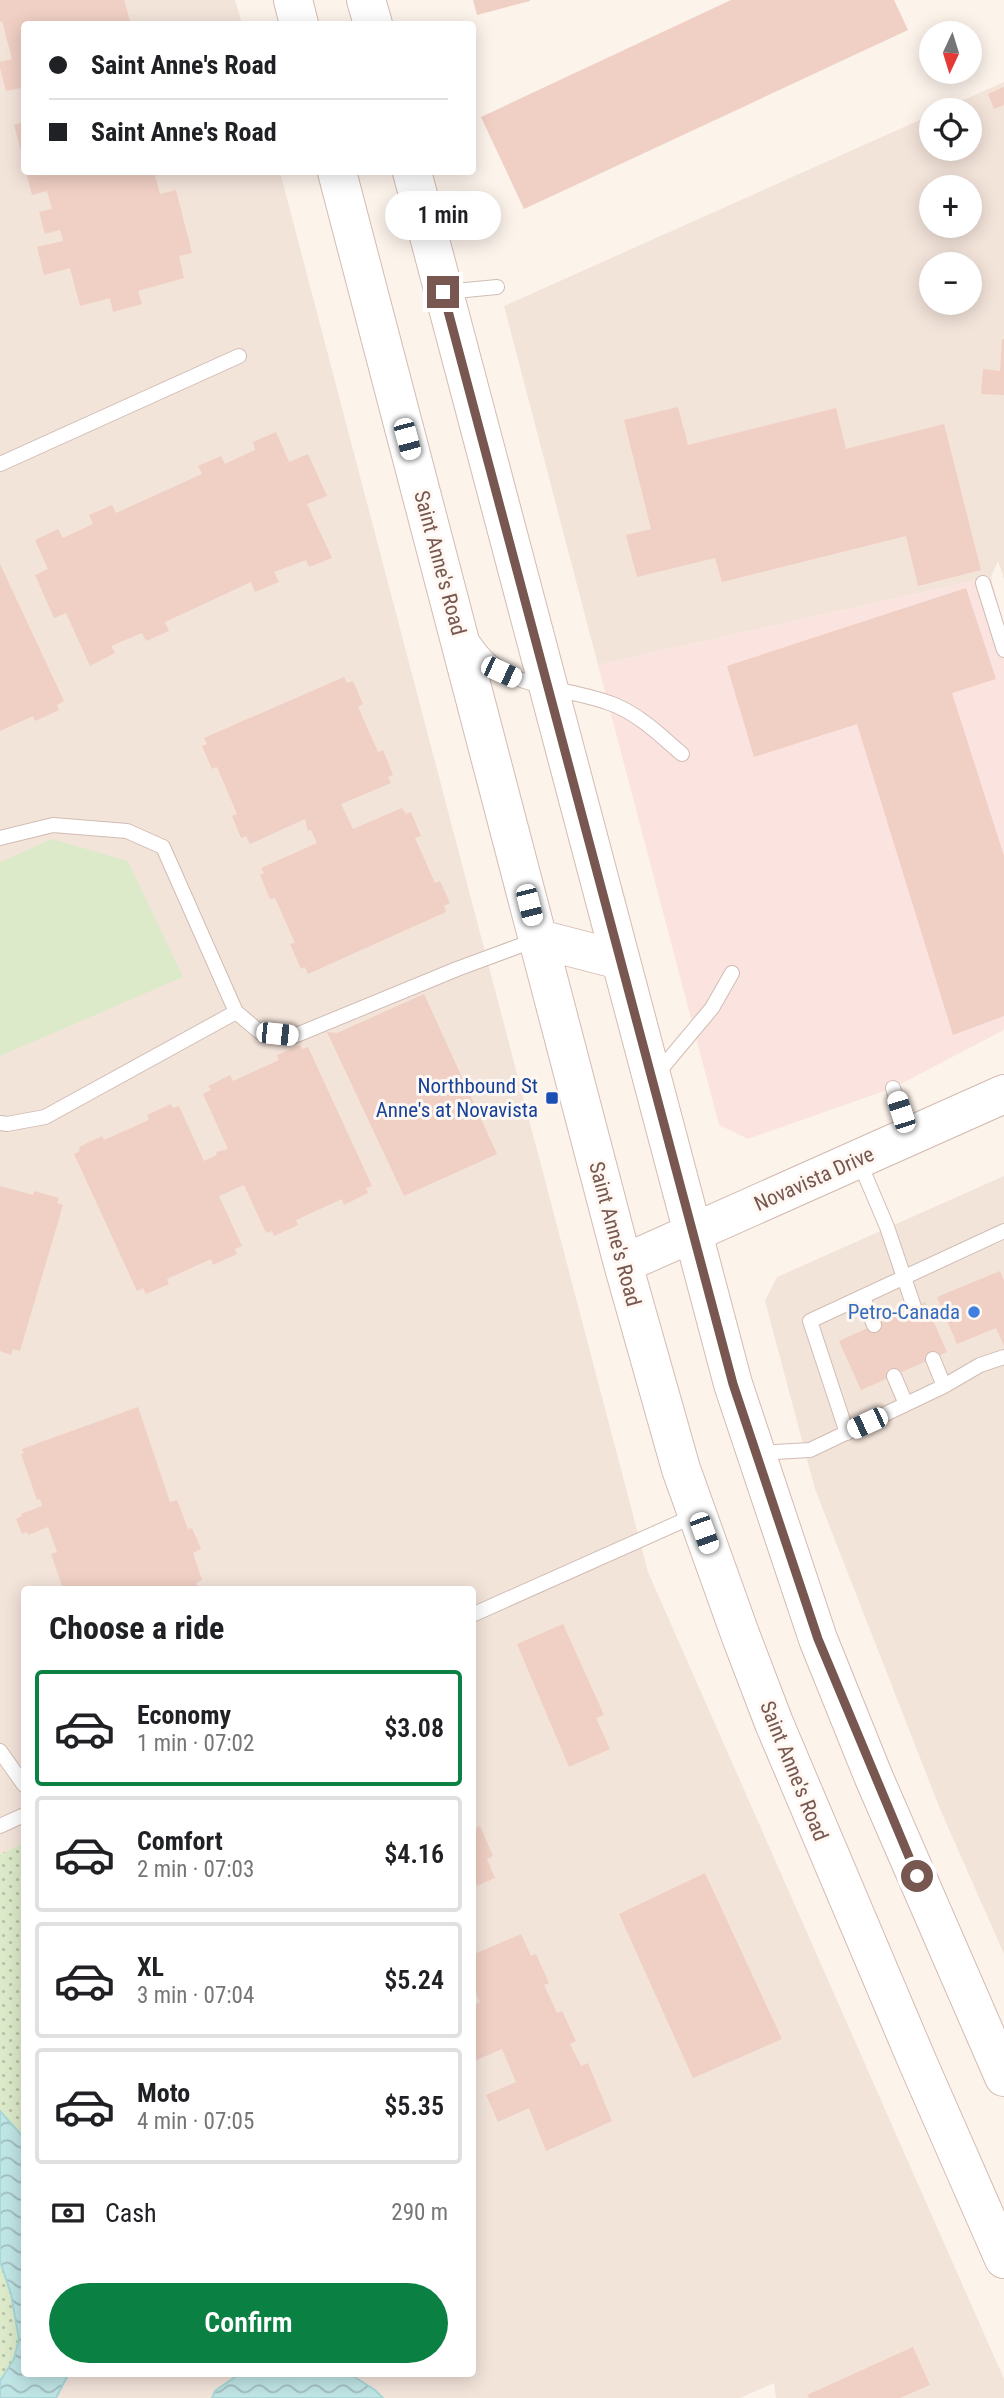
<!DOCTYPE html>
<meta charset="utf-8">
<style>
:root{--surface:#fff;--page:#f2f2f2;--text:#202124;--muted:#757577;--line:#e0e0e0;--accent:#0b8043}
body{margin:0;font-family:"Roboto Condensed",sans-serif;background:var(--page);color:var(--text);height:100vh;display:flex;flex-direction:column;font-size:26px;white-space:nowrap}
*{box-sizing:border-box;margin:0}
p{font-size:23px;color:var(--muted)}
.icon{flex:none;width:38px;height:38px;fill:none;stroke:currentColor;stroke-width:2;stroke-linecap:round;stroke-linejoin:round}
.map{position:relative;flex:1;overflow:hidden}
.sheet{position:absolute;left:21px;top:1586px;width:455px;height:791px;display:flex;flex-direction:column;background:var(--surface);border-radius:7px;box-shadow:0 4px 18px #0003}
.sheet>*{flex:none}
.top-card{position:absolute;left:21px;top:21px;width:455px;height:154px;border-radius:7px;box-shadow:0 4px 18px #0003;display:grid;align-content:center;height:154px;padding:0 28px;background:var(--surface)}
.needle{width:46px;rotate:184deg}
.controls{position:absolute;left:919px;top:21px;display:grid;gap:14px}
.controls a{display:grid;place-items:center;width:63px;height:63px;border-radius:50%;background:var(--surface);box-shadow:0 4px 18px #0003;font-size:35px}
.end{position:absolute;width:32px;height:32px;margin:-16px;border:9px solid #77574f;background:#fff;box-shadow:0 0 0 4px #fff}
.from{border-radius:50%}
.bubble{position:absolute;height:49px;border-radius:24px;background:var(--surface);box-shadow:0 4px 18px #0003;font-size:23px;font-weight:600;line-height:49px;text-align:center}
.car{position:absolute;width:21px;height:42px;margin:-21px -10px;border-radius:9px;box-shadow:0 0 5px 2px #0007;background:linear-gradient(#fff 24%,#345 0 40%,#fff 0 76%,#345 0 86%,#fff 0)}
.top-card b{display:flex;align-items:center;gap:24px;height:66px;font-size:26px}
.top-card b+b{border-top:2px solid var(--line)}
.top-card i{width:18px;height:18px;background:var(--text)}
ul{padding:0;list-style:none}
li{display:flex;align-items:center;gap:21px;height:116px;margin:0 14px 10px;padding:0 14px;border:4px solid var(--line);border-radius:7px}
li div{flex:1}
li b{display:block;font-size:26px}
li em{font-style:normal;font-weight:600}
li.current{border-color:var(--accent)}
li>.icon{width:63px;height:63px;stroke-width:1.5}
h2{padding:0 28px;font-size:32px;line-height:84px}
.pay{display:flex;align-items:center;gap:18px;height:77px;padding:0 28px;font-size:26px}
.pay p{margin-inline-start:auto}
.cta{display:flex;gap:14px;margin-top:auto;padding:14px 28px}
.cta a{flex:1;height:80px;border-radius:42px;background:var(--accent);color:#fff;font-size:28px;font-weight:600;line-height:80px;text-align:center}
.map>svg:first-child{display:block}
</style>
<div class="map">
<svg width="1004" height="2398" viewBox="0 0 1004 2398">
<defs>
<pattern id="park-dots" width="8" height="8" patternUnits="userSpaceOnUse" patternTransform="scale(1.75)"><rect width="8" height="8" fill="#dceaca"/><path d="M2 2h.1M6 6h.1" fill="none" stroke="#b7c0a6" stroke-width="1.8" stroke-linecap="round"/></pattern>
<pattern id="water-waves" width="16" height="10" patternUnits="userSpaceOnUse" patternTransform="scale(1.75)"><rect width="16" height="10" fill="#c0e5e5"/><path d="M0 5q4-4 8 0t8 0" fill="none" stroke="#a1bcbc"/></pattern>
</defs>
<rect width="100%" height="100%" fill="#fcf3eb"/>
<!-- residential -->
<path fill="#f3e4da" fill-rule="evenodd" d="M0,0h235l7,24h-218v148h256l368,1400 356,807v19h-228l-2,-15 -34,15h-357l-8,-8 -27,-17h124v-784h-448v254l-24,11z
M1004,82v497l-6,-18 -7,16 -393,88 -94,-359 427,-191v34h39v-39h-29zM931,187h39v39h-39zM931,264h39v39h-39z
M1004,1176v778l-64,-145 -125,-320 -50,-188 12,-24z
M69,2373h172l-26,18 -3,7h-156z"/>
<!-- commercial -->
<path fill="#fbe4e0" d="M991,577l13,52v401l-111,58 -145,51 -29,-14 -121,-460z"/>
<!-- grass -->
<path fill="#dceaca" d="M52,839l76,22 55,116 -183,79v-194z"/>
<!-- park -->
<path fill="url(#park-dots)" d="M24,1843v295l-24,-27v-257z
M0,2261c10,29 26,67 15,97 -3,8 -10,16 -15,23z"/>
<!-- water -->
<path fill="url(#water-waves)" stroke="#a7d7d7" stroke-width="2" d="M0,2111l24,27v235h45l-13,25h-56v-17l14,-22 5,-20 -8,-45 -11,-33z
M241,2373h107l27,17 8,8h-171l3,-7z"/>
<!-- building -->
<path fill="#f0cfc4" d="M0,0h124l7,24h-107v78l-4,-14 -14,3 -6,-23v-6l12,-3 -10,-38 -2,1z
M473,0h57v1l-53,14z
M731,0h163l14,30 -384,179 -43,-92z
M1004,87v18l-10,4 -6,-15z
M24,122v40l-10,-37z
M26,172h128l6,22 16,-4 16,63 -13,3 5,22 -46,13 4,13 -29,8 -3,-14 -30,8 -10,-38 -26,7 -7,-28 26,-6 -3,-11 -15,4 -6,-22 13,-3 -5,-18 -15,4z
M1002,339h2v56l-23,-1 2,-25 17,2z
M678,407l10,38 148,-37 10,41 98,-25 37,146 -63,16 -12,-50 -184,46 -7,-24 -78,19 -11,-42 25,-6 -27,-109z
M276,432l13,30 19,-8 19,42 -20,8 25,54 -23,9 -3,-7 -32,12 5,10 -24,10 -4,-10 -86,40 4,9 -23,10 -4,-8 -31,13 4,7 -25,13 -24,-53 -12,5 -19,-43 13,-6 -13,-29 23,-11 5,9 30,-14 -4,-9 23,-10 4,8 86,-39 -4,-8 23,-10 4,8 30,-14 -2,-8z
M0,564l64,137 -7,4 2,5 -24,11 -2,-5 -33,15z
M966,588l30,91 -44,14 52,163v160l-51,19 -96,-311 -103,33 -27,-91z
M344,677l3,6 6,-2 10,23 -5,3 20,45 5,-2 10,25 -5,2 3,6 -50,21 12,25 49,-21 4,6 5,-2 10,24 -6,2 20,45 5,-2 10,22 -6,3 2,6 -138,62 -3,-7 -4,2 -11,-25 5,-1 -20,-45 -5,1 -10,-24 4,-2 -3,-5 56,-25 -6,-13 -3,1 -3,-12 -55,25 -4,-8 -5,2 -9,-22 5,-2 -20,-47 -5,2 -10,-23 5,-2 -3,-6z
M424,994l73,160 -93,42 -77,-164 10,1z
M300,1045l3,4 5,-2 64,139 -6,2 2,5 -24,12 -2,-6 -46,21 2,5 -24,11 -2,-5 -6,2 -22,-48 -25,11 23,50 -7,3 2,5 -24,11 -2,-6 -44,20 2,5 -23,10 -3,-6 -6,3 -63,-137 6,-3 -1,-4 23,-11 2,4 45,-20 -2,-5 24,-11 2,4 6,-2 25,55 13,-6 -1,-3 12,-3 -25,-55 8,-4 -3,-4 22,-11 3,6 46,-21 -2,-5z
M0,1186l33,9 1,-4 25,7 -2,5 6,2 -43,146 -7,-2 -2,6 -11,-4z
M1000,1271l4,10v65l-8,-18 -39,16 -20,-47z
M925,1302l22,50 -86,38 -22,-49z
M138,1407l32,95 7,-2 11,29 4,-1 9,21 -8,4 9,27 -6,3 2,6h-135l-12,-35 6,-2 -9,-25 -20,8 -1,-3 -5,2 -6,-15 6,-3 -1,-2 21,-8 -2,-7 -3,1 -16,-46 3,-1 -2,-4z
M563,1624l41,91 -8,3 14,31 -41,18 -52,-123z
M480,1826l13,30 -6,3 8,19 -23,10v-58z
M705,1873l77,166 -89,39 -74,-164z
M521,1934l10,22 5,-2 13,29 -5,2 13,28 5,-2 14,30 -6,3 11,22 7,-3 24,58 -66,30 -17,-43 -31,14 -12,-27 30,-13 -14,-33 -30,13v-56l8,-4 -8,-16v-31z
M913,2347l17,38 -30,13h-91l-2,-3z"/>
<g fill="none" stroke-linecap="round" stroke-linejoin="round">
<defs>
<path id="lane" d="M445,292l52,-5
M0,464l239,-108
M983,583l21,67
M474,642c34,53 92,42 143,64 25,11 45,31 65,48
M0,838l53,-13 74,6 36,16 73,165 24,20 34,4 163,-67 81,-30
M656,1075l56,-67 20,-35
M893,1088l15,47
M0,1123l7,1 38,-7 191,-105
M859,1161l28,66 27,80
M863,1297l11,28
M894,1376l12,28
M944,1386l36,-21 24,-8
M847,1433l-37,-112 194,-90
M759,1453l51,-3 134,-64 -11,-27
M472,1615l224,-100
M0,1751l24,34
M0,1826l24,-11"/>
<path id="secondary" d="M293,0l6,24
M366,0l7,24
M337,172l286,1092 58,205 59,165 34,89 144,340 86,196
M412,172l321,1212 85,255 56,139 130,299
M539,939l81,21
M623,1264l381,-170"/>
</defs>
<!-- lane casing -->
<use href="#lane" stroke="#d1bcb3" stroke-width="16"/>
<!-- secondary casing -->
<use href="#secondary" stroke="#d4bbb1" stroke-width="40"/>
<!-- lane -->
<use href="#lane" stroke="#fff" stroke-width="14"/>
<!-- secondary -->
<use href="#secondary" stroke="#fff" stroke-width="38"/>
</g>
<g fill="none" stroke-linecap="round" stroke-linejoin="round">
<!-- route -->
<path stroke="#77574f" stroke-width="9" d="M443,292l290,1092 85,255 99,237"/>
</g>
<!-- markers -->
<rect fill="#1a4fb4" stroke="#fef7f2" stroke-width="2.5" x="545" y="1091" width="14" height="14" rx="3.5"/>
<circle fill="#3f7fe0" stroke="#fef7f2" stroke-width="2.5" cx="974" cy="1312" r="7"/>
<g text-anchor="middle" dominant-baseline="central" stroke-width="6" stroke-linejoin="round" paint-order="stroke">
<!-- street labels -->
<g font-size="21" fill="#77574f" stroke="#fef7f2">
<text transform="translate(440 563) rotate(75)">Saint Anne's Road</text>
<text transform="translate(814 1179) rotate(-24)">Novavista Drive</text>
<text transform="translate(615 1234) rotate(75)">Saint Anne's Road</text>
<text transform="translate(794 1771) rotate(68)">Saint Anne's Road</text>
</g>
<!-- transit labels -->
<g font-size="21" fill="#164399" stroke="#fef7f2" text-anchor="end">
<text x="538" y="1086">Northbound St<tspan x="538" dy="24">Anne's at Novavista</tspan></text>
</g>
<!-- shop labels -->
<g font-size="21" fill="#366cbe" stroke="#fef7f2" text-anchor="end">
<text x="960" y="1312">Petro-Canada</text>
</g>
</g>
</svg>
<div class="controls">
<a><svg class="needle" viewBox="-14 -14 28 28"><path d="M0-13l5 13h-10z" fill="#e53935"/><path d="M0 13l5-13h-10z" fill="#757577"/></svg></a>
<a><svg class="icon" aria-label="locate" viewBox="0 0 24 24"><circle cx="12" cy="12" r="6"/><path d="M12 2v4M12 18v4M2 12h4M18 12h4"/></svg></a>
<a>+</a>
<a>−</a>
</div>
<i class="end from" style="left:917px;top:1876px"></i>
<i class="end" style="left:443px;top:292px"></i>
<div class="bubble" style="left:385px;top:191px;width:116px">1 min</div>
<i class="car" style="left:407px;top:439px;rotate:165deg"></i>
<i class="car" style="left:501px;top:672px;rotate:115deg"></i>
<i class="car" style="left:529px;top:905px;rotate:166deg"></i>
<i class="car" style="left:277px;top:1034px;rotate:96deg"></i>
<i class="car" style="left:901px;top:1112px;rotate:342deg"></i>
<i class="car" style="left:867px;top:1423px;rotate:245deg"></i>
<i class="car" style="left:704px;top:1533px;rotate:160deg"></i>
<div class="top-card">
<b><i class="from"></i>Saint Anne's Road</b>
<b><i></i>Saint Anne's Road</b>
</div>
<section class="sheet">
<h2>Choose a ride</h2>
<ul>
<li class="current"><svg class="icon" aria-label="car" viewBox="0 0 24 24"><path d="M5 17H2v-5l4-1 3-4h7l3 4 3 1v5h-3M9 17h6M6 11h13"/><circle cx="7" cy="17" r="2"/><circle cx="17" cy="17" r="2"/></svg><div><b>Economy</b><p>1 min · 07:02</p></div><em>$3.08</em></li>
<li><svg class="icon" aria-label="car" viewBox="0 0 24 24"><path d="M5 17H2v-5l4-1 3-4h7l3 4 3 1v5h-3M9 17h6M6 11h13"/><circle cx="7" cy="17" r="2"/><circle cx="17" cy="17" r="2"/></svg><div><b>Comfort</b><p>2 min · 07:03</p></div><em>$4.16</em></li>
<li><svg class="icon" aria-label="car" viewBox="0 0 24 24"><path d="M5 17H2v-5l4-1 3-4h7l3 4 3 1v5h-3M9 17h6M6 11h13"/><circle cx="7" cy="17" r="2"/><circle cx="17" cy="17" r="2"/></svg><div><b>XL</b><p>3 min · 07:04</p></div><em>$5.24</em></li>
<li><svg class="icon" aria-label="car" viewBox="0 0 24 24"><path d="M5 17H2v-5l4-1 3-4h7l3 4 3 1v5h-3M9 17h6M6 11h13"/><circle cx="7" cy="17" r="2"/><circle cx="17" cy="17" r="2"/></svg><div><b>Moto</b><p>4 min · 07:05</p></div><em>$5.35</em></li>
</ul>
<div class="pay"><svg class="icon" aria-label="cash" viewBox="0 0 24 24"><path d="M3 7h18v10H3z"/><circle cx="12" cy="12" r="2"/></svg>Cash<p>290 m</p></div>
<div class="cta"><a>Confirm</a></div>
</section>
</div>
